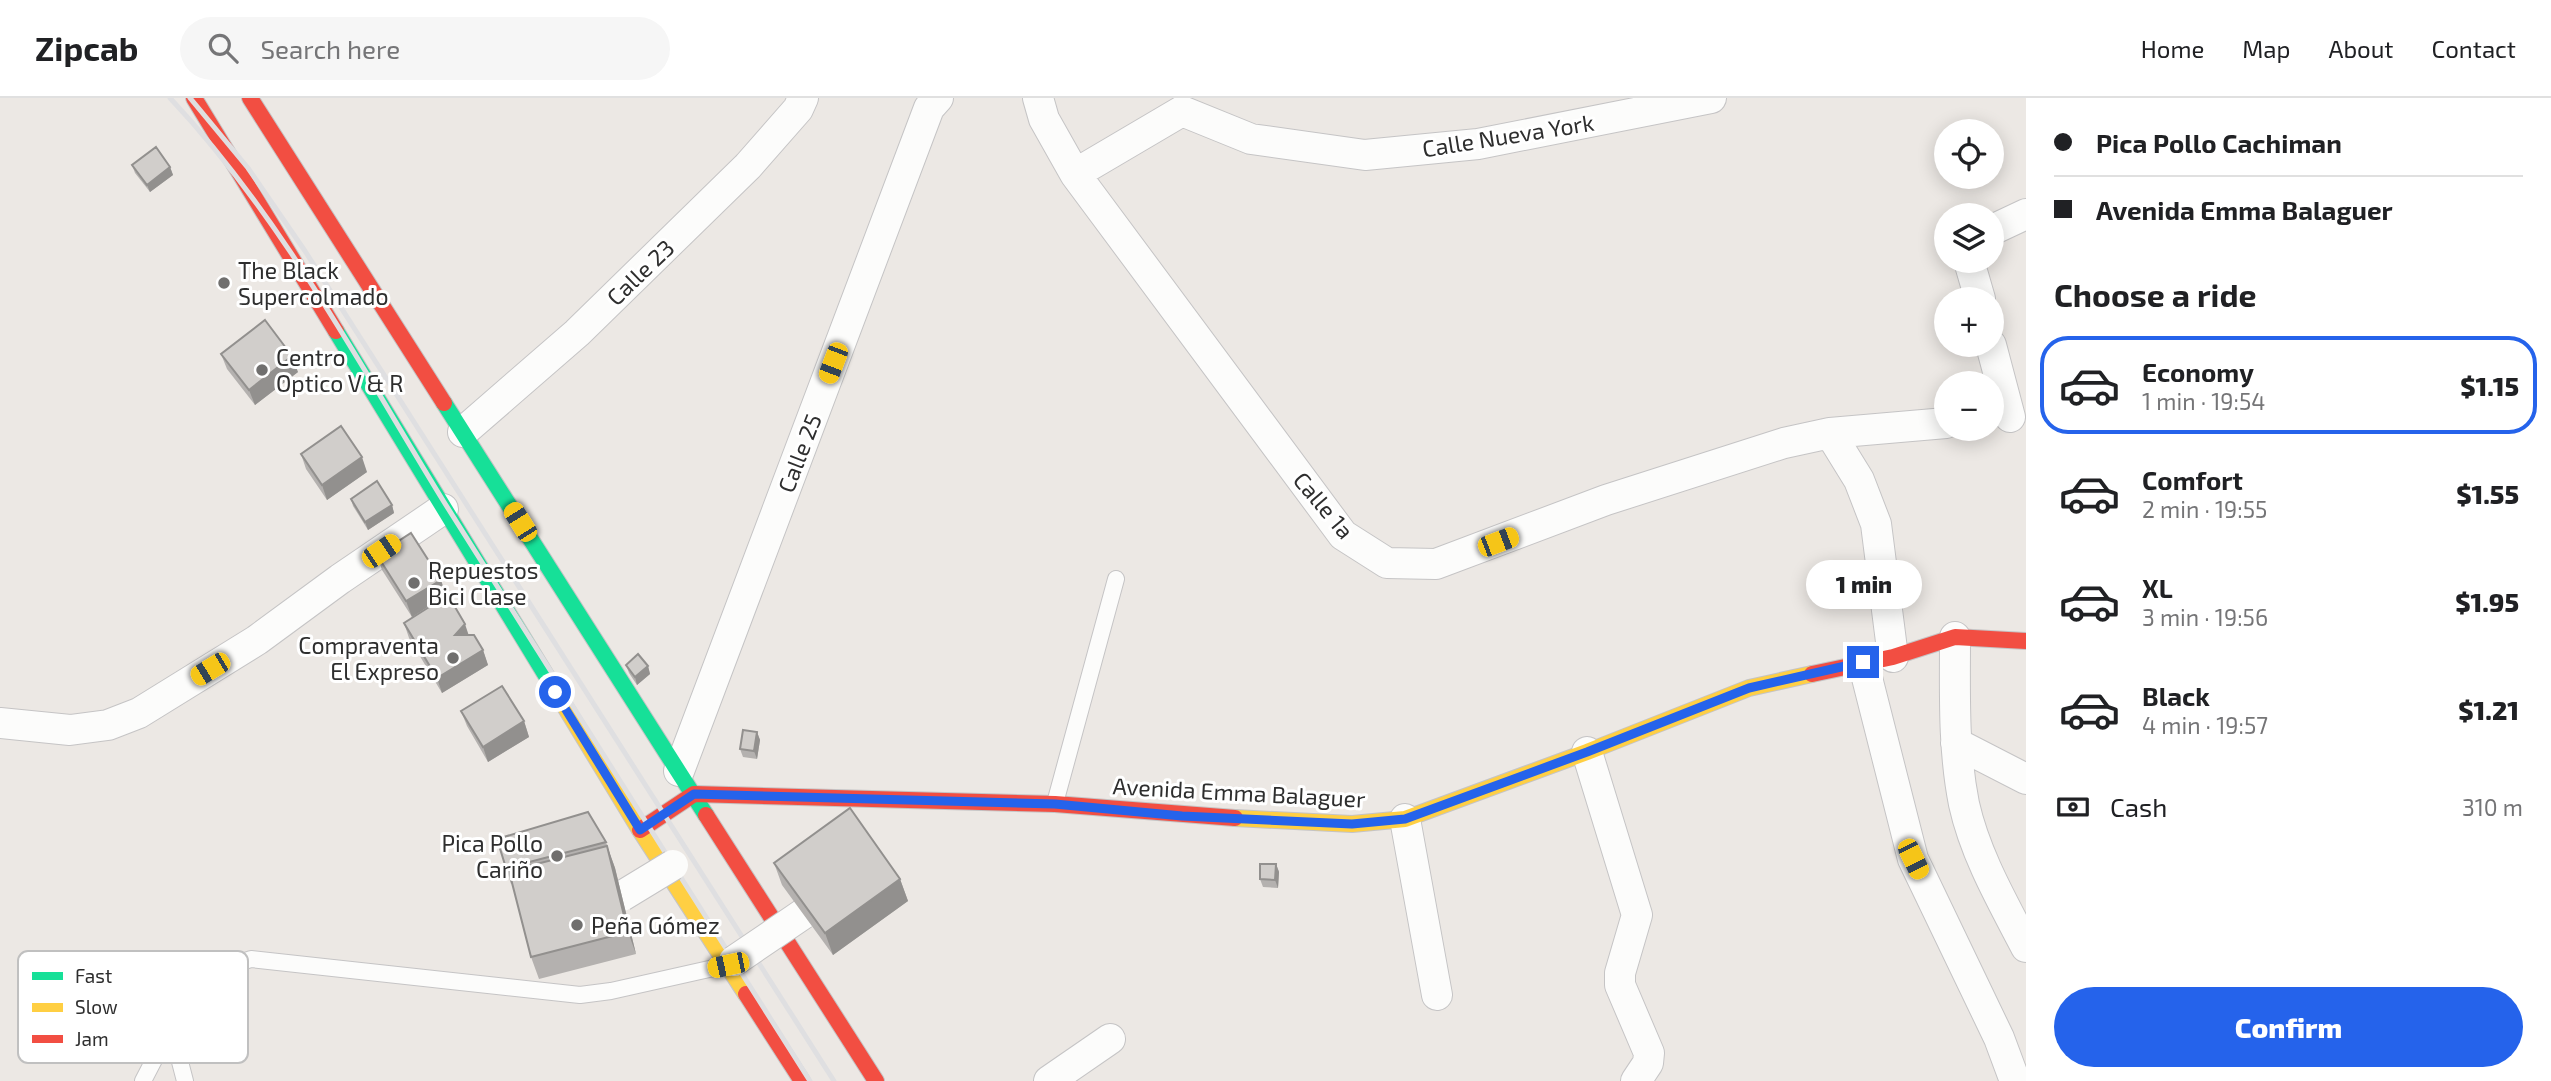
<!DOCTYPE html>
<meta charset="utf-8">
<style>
:root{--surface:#fff;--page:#f6f6f6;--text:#202124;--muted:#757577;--line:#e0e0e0;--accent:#2563eb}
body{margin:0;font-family:"Exo 2",sans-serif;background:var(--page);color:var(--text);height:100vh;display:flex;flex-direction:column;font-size:26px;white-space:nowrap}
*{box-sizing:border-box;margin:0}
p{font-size:23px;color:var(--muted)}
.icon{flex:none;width:38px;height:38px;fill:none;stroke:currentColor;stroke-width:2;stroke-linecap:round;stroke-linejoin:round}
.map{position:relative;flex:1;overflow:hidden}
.drawer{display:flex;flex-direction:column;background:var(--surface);width:525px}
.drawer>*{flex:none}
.hud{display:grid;align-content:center;height:154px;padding:0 28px;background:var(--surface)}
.controls{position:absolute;left:1934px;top:21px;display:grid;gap:14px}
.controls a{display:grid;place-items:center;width:70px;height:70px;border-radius:50%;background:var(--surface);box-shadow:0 4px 18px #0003;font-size:35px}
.end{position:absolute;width:32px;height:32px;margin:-16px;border:9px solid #2563eb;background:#fff;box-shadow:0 0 0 4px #fff}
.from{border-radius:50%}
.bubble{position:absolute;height:49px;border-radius:24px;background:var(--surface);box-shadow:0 4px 18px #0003;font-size:23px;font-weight:800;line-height:49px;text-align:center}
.car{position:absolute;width:21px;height:42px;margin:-21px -10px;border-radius:9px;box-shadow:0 0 5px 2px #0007;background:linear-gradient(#f5c518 24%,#345 0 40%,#f5c518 0 76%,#345 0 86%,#f5c518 0)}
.hud b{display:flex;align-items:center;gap:24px;height:66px;font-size:26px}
.hud b+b{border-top:2px solid var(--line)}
.hud i{width:18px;height:18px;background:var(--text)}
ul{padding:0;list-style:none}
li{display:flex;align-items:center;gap:21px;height:98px;margin:0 14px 10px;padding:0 14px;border:4px solid transparent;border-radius:28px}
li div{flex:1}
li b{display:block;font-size:26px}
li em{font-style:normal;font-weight:800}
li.active{border-color:var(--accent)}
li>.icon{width:63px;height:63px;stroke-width:1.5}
h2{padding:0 28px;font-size:32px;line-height:84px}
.pay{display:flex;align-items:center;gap:18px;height:77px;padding:0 28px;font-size:26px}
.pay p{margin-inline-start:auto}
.action{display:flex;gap:14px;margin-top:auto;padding:14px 28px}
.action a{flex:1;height:80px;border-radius:42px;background:var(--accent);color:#fff;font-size:28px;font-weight:800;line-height:80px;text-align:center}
header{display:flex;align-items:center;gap:42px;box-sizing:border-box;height:98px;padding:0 35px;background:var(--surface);border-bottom:2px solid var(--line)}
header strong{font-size:33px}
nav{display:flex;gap:38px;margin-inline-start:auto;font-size:24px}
.search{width:490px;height:63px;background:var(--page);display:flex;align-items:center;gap:18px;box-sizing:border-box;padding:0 24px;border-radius:38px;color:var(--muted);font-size:26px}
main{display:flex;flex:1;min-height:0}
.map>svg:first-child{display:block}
</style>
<header>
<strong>Zipcab</strong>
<div class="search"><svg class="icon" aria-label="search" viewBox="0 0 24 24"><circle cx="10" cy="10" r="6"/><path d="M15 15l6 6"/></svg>Search here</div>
<nav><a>Home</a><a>Map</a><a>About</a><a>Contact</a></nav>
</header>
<main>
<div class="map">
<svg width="2026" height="983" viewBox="0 0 2026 983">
<rect width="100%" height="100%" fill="#ece8e4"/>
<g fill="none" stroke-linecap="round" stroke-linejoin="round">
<defs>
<path id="lane" d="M1055,705l61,-224
M171,929l14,54
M143,983l28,-54 38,-54 42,-14 329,36 31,-4 116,-26"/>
<path id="street" d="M1038,0l6,21 31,55 268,361 44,28 49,1 170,-64 178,-57 46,-10 116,-10
M1075,76l107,-63 69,28 114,16 113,-11 233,-46
M1992,132l34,-16
M1969,163l11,38
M1991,247l19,72
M463,334l114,-99 171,-167 50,-57 5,-11
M1830,335l29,47 17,44 17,133
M1955,539c0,56 -2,112 9,167 11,50 38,97 62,143
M1863,564l50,197 86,179 16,43
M0,625l70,7 38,-5 31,-12 118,-73 83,-61 103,-70
M1956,645l70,36
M1587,654l50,163 -17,58v12l29,68 -1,10 -12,18
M679,673l250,-663 9,-10
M1405,721l32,176
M1049,983l61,-42"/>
<path id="fast" d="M336,233l225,369
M444,305l262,412"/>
<path id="slow" d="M561,602l79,130 106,164
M1235,720l117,6 53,-5 182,-67 162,-64 63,-14"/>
<path id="jam" d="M194,0l142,233
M250,0l194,305
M1812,576l81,-17 62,-20 71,4
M706,717l170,266
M640,732l54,-36 361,10 180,14
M746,896l56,87"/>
</defs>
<!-- lane casing -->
<use href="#lane" stroke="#c5c4c5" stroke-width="18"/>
<!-- street casing -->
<use href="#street" stroke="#c5c4c5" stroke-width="32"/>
<!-- fast casing -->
<use href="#fast" stroke="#c5c4c5" stroke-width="18"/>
<!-- slow casing -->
<use href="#slow" stroke="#c5c4c5" stroke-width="18"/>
<!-- jam casing -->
<use href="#jam" stroke="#c5c4c5" stroke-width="18"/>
<!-- lane -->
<use href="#lane" stroke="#fcfcfb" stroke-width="16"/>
<!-- street -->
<use href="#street" stroke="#fcfcfb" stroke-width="30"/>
<!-- fast -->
<use href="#fast" stroke="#16e098" stroke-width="16"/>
<!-- slow -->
<use href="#slow" stroke="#ffcf43" stroke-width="16"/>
<!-- jam -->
<use href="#jam" stroke="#f24e42" stroke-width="16"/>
<!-- rail -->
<path stroke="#dfdfe1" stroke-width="5" d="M170,0c111,118 190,267 274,404 121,194 244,386 366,579
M190,0l58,70 57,83 529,830"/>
<defs>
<path id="street-bridge" d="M622,798l51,-31
M734,863l69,-47"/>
</defs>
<!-- street-bridge casing -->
<use href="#street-bridge" stroke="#c5c4c5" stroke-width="32" stroke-linecap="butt"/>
<!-- street-bridge -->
<use href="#street-bridge" stroke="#fcfcfb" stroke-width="30"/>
</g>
<!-- wall -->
<path fill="#b4b1af" d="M132,67l38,2 3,8 -23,17 -15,-19z
M221,256l77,18 -43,33 -28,-36z
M301,356l66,18 -40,28 -21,-31z
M351,401l41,6 2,8 -26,17 -15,-24z
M377,457l69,40 -34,22 -30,-47z
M404,525l65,12 14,15 5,15 -46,28 -33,-55z
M626,567l22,1 2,8 -13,11 -8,-12z
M461,613l63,10 5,16 -41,25 -21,-36z
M757,634l3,8 -3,19 -14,-2 -3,-8z
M606,744l9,26 21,86 -97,25 -8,-22 -19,-74 -1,1 -5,-16z
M774,765l126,16 8,22 -75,54 -51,-70z
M1276,766l3,8 -1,16 -15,-1 -3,-8z"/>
<!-- shaded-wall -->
<path fill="#92908e" d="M170,69l3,8 -23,17 -3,-7z
M292,258l6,16 -43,33 -6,-15z
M362,359l5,15 -40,28 -5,-15z
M392,407l2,8 -26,17 -3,-8z
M441,482l5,15 -34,22 -6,-16z
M465,526l5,15 -15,-4z
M483,552l5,15 -46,28 -5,-15z
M648,568l2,8 -13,11 -2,-8z
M524,623l5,16 -41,25 -5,-15z
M757,634l3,8 -3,19 -3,-8z
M607,748l8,22 21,86 -8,-22z
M1276,766l3,8 -1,16 -3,-8z
M900,781l8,22 -75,54 -8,-22z"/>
<!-- building -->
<path fill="#d1cecb" stroke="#92908e" stroke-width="2" d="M156,49l14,20 -23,18 -15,-20z
M265,222l27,36 -43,34 -28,-36z
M341,328l21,31 -40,28 -21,-31z
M377,383l15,24 -27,17 -14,-23z
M411,435l30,47 -35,21 -29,-46z
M448,497l17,29 -10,11h19l9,15 -46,28 -33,-55z
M638,556l10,12 -13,11 -9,-12z
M502,588l22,35 -41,26 -22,-36z
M743,632l14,2 -3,19 -14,-2z
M850,710l50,71 -75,54 -51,-70z
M588,714l18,30 -100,26 -9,-29z
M607,748l21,86 -97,25 -22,-86z
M1260,766h16l-1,16 -15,-1z"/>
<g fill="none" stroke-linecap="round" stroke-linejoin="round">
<!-- route -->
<path stroke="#2563eb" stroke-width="9" d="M555,594l85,138 54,-36 361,10 127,12 170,8 53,-5 182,-67 162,-64 114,-26"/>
</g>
<!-- markers -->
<g fill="#706f6e" stroke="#fff" stroke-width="2.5">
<circle cx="224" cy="185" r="7"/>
<circle cx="262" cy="272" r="7"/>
<circle cx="414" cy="485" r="7"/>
<circle cx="453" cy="560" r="7"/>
<circle cx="557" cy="758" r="7"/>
<circle cx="577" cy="827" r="7"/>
</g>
<g text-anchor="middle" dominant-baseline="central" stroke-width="6" stroke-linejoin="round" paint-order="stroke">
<!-- street labels -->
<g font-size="23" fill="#2e2e2e" stroke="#fff">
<text transform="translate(1508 37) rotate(-9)">Calle Nueva York</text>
<text transform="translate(640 174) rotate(-44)">Calle 23</text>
<text transform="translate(799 355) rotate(-69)">Calle 25</text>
<text transform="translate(1324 407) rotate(50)">Calle 1a</text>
<text transform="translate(1239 694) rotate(3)">Avenida Emma Balaguer</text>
</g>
<!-- poi labels -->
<g font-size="23" fill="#2e2e2e" stroke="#fff" text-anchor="start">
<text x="238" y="172">The Black<tspan x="238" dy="26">Supercolmado</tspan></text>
<text x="276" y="259">Centro<tspan x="276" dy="26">Optico V &amp; R</tspan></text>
<text x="428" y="472">Repuestos<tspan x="428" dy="26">Bici Clase</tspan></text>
<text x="439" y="547" text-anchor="end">Compraventa<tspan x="439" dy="26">El Expreso</tspan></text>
<text x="543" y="745" text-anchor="end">Pica Pollo<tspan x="543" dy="26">Cariño</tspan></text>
<text x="591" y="827">Peña Gómez</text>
</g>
</g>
<!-- legend -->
<rect x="18" y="853" width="230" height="112" rx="10" fill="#fff" stroke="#c0c0c0" stroke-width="2"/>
<rect x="32" y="874" width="31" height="8" fill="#16e098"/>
<rect x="32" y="905" width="31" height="9" fill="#ffcf43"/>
<rect x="32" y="937" width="31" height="8" fill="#f24e42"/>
<g font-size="19" fill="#2e2e2e">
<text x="75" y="885">Fast</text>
<text x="75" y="916">Slow</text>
<text x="75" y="948">Jam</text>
</g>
</svg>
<div class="controls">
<a><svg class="icon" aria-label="locate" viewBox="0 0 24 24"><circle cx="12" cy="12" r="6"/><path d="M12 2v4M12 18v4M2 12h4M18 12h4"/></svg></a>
<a><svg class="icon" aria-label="layers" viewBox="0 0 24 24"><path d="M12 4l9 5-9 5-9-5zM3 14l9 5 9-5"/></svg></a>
<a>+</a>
<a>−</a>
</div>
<i class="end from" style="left:555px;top:594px"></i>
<i class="end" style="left:1863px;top:564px"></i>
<div class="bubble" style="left:1806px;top:462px;width:116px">1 min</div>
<i class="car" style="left:833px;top:265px;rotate:201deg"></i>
<i class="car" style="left:520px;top:424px;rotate:328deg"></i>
<i class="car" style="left:1498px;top:444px;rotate:69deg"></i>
<i class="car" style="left:381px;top:453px;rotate:56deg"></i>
<i class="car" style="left:210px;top:571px;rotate:239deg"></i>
<i class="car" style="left:1913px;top:761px;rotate:154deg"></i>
<i class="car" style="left:728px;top:867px;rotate:258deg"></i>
</div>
<section class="drawer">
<div class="hud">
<b><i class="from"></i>Pica Pollo Cachiman</b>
<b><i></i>Avenida Emma Balaguer</b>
</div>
<h2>Choose a ride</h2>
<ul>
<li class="active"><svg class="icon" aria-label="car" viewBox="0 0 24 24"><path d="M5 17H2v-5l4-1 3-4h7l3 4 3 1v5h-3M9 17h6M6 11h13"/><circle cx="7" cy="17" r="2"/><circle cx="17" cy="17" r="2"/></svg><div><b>Economy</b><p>1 min · 19:54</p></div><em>$1.15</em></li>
<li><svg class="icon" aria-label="car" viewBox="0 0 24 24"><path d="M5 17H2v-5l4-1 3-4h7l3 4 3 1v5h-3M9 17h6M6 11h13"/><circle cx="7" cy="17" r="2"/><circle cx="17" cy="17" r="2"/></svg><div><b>Comfort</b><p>2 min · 19:55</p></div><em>$1.55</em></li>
<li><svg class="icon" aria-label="car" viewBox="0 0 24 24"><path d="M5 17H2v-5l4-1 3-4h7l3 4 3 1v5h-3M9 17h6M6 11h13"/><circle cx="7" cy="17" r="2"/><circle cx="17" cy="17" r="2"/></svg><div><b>XL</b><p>3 min · 19:56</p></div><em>$1.95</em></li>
<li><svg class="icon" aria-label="car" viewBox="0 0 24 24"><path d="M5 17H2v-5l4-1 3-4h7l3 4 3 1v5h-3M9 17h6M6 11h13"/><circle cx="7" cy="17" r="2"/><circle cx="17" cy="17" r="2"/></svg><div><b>Black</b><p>4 min · 19:57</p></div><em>$1.21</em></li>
</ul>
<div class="pay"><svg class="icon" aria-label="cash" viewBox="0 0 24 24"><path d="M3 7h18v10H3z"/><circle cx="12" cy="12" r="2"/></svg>Cash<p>310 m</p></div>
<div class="action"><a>Confirm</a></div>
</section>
</main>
